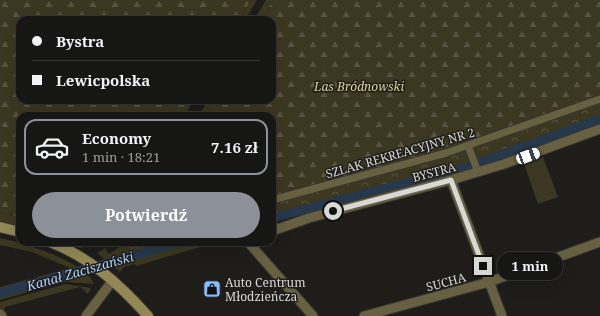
<!DOCTYPE html>
<html lang="pl">
<meta charset="utf-8">
<style>
:root{--surface:#161614;--page:#232322;--text:#f1f3f6;--muted:#9e9fa0;--line:#353534;--accent:#8c9099}
body{margin:0;font-family:"Noto Serif",serif;background:var(--page);color:var(--text);height:100vh;display:flex;flex-direction:column;font-size:15px;white-space:nowrap}
*{box-sizing:border-box;margin:0}
p{font-size:13px;color:var(--muted)}
.icon{flex:none;width:22px;height:22px;fill:none;stroke:currentColor;stroke-width:2;stroke-linecap:round;stroke-linejoin:round}
.map{position:relative;flex:1;overflow:hidden}
.side{position:absolute;left:16px;top:112px;width:260px;height:134px;display:flex;flex-direction:column;background:var(--surface);border-radius:12px;box-shadow:0 4px 16px #0002,0 0 0 1px var(--line)}
.side>*{flex:none}
.banner{position:absolute;left:16px;top:16px;width:260px;height:88px;border-radius:12px;box-shadow:0 4px 16px #0002,0 0 0 1px var(--line);display:grid;align-content:center;height:88px;padding:0 16px;background:var(--surface)}
.end{position:absolute;width:18px;height:18px;margin:-9px;border:5px solid #d8d8d6;background:#111;box-shadow:0 0 0 2px #111}
.from{border-radius:50%}
.bubble{position:absolute;height:28px;border-radius:14px;background:var(--surface);box-shadow:0 4px 16px #0002,0 0 0 1px var(--line);font-size:13px;font-weight:700;line-height:28px;text-align:center}
.car{position:absolute;width:12px;height:24px;margin:-12px -6px;border-radius:5px;box-shadow:0 0 3px 1px #0007;background:linear-gradient(#fff 24%,#345 0 40%,#fff 0 76%,#345 0 86%,#fff 0)}
.banner b{display:flex;align-items:center;gap:14px;height:38px;font-size:15px}
.banner b+b{border-top:1px solid var(--line)}
.banner i{width:10px;height:10px;background:var(--text)}
ul{padding:7px 0 0;list-style:none}
li{display:flex;align-items:center;gap:12px;height:56px;margin:0 8px 6px;padding:0 8px;border:2px solid var(--line);border-radius:12px}
li div{flex:1}
li b{display:block;font-size:15px}
li em{font-style:normal;font-weight:700}
li.active{border-color:var(--accent)}
li>.icon{width:36px;height:36px;stroke-width:1.5}
.cta{display:flex;gap:8px;margin-top:auto;padding:8px 16px}
.cta a{flex:1;height:46px;border-radius:24px;background:var(--accent);color:#fff;font-size:16px;font-weight:700;line-height:46px;text-align:center}
.map>svg:first-child{display:block}
</style>
<div class="map">
<svg width="600" height="316" viewBox="0 0 600 316">
<defs>
<pattern id="forest-firs" width="22" height="20" patternUnits="userSpaceOnUse"><rect width="22" height="20" fill="#3c3720"/><path d="M5 1l3.5 6h-7zM16 11l3.5 6h-7z" fill="#575340"/></pattern>
<pattern id="park-crowns" width="20" height="18" patternUnits="userSpaceOnUse"><rect width="20" height="18" fill="#3c3720"/><path d="M2 6a3 3 0 1 1 6 0M12 15a3 3 0 1 1 6 0" fill="none" stroke="#575340"/></pattern>
</defs>
<rect width="100%" height="100%" fill="#1e1d1a"/>
<!-- grass -->
<path fill="#3c3720" d="M251,0h6l-12,20h-6z
M266,0h7l-11,20h-8z
M208,100h7l-9,16h-7z
M600,120v6l-94,34 -27,8 -1,-4z
M543,157l15,40 -20,7 -14,-40z
M473,166l1,3 -155,44 -2,-5 -44,13 2,6 -3,1v-8z
M0,213l20,4v10l-20,-5z
M0,238c22,4 87,24 94,46l-29,-2 -65,18v-13l70,-19 -38,-16 -32,-7z
M64,242h37l-21,6z
M128,242h2l-5,8 53,-8 -71,19 -10,-8 8,-5 4,6z
M187,242h30l-81,24 -1,-2 -11,3 -4,5 -11,-9z
M66,284l25,4 -3,6 -8,-7 -75,20 -1,4 -4,-2v-7z"/>
<!-- forest -->
<path fill="url(#forest-firs)" d="M0,0h251l-12,20h-219v80h174l-10,16h-164v101l-20,-4z
M273,0h327v97l-161,57 -167,44v-82h-66l9,-16h57v-80h-10z"/>
<!-- park -->
<path fill="url(#park-crowns)" d="M600,97v21l-128,46 -200,53v-19l167,-44z
M130,242h48l-57,15z"/>
<g fill="none" stroke-linecap="round" stroke-linejoin="round">
<!-- canal -->
<path stroke="#27384c" stroke-width="9" d="M272,218l195,-51 133,-48
M0,293l182,-51"/>
<defs>
<path id="pedestrian" d="M468,146l10,26
M272,200l174,-47 154,-54"/>
<path id="minor" d="M451,180l51,136
M272,231l37,-13 142,-38 53,-16 96,-35
M248,242l65,74
M0,314l2,2
M86,316l27,-36
M364,316l125,-34 111,-40"/>
<path id="secondary" d="M0,227l20,5
M50,242c41,16 69,42 98,74"/>
</defs>
<!-- pedestrian casing -->
<use href="#pedestrian" stroke="#383734" stroke-width="9"/>
<!-- minor casing -->
<use href="#minor" stroke="#383734" stroke-width="11"/>
<!-- secondary casing -->
<use href="#secondary" stroke="#383734" stroke-width="12"/>
<!-- pedestrian -->
<use href="#pedestrian" stroke="#676142" stroke-width="7"/>
<!-- minor -->
<use href="#minor" stroke="#676142" stroke-width="9"/>
<!-- secondary -->
<use href="#secondary" stroke="#928755" stroke-width="10"/>
</g>
<g fill="none" stroke-linecap="round" stroke-linejoin="round">
<!-- route -->
<path stroke="#d8d8d6" stroke-width="5" d="M333,211l118,-31 32,86"/>
</g>
<!-- icons -->
<defs>
<symbol id="shop-square" viewBox="-11 -11 22 22"><rect x="-9" y="-9" width="18" height="18" rx="4" fill="#86bbfb" stroke="#1e1d1a"/><path d="M-5-2.5h2.3a2.7 3.5 0 0 1 5.4 0H5L5.5 6h-11ZM-1.5-2.5h3a1.5 2.3 0 0 0-3 0Z" fill="#111"/></symbol>
</defs>
<g fill-rule="evenodd">
<use href="#shop-square" x="202" y="279" width="20" height="20"/>
</g>
<g text-anchor="middle" dominant-baseline="central" stroke-width="3" stroke-linejoin="round" paint-order="stroke">
<!-- park labels -->
<g font-size="12" font-style="italic" fill="#ddd19a" stroke="#1e1d1a">
<text x="359" y="86">Las Bródnowski</text>
</g>
<!-- street labels -->
<g font-size="12" fill="#d8d8d6" stroke="#1e1d1a">
<text transform="translate(400 153) rotate(-16)">SZLAK REKREACYJNY NR 2</text>
<text transform="translate(434 172) rotate(-15)">BYSTRA</text>
<text transform="translate(446 282) rotate(-15)">SUCHA</text>
</g>
<!-- poi labels -->
<g font-size="12" fill="#d8d8d6" stroke="#1e1d1a" text-anchor="start">
<text x="225" y="282">Auto Centrum<tspan x="225" dy="14">Młodzieńcza</tspan></text>
</g>
<!-- water labels -->
<g font-size="13" font-style="italic" fill="#add1fc" stroke="#1e1d1a">
<text transform="translate(80 271) rotate(-16)">Kanał Zaciszański</text>
</g>
</g>
</svg>
<i class="end from" style="left:333px;top:211px"></i>
<i class="end" style="left:483px;top:266px"></i>
<div class="bubble" style="left:497px;top:252px;width:66px">1 min</div>
<i class="car" style="left:528px;top:156px;rotate:70deg"></i>
<div class="banner">
<b><i class="from"></i>Bystra</b>
<b><i></i>Lewicpolska</b>
</div>
<section class="side">
<ul>
<li class="active"><svg class="icon" aria-label="car" viewBox="0 0 24 24"><path d="M5 17H2v-5l4-1 3-4h7l3 4 3 1v5h-3M9 17h6M6 11h13"/><circle cx="7" cy="17" r="2"/><circle cx="17" cy="17" r="2"/></svg><div><b>Economy</b><p>1 min · 18:21</p></div><em>7.16 zł</em></li>
</ul>
<div class="cta"><a>Potwierdź</a></div>
</section>
</div>
